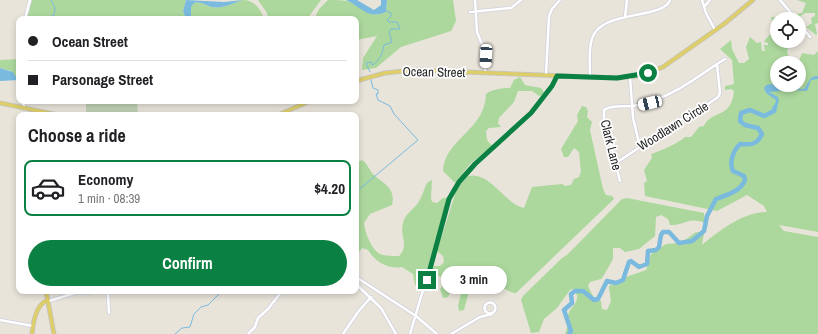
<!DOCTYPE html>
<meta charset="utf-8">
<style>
:root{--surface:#fff;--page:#f6f6f6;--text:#202124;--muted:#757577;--line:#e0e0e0;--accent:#0b8043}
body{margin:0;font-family:"Archivo Narrow",sans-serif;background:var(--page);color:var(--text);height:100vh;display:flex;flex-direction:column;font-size:15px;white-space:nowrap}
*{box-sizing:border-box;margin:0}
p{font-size:13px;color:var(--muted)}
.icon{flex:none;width:22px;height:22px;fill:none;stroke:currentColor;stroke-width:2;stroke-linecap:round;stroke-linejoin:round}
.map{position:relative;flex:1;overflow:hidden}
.drawer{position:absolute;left:16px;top:112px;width:343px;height:182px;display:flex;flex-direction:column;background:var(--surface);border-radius:8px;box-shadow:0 2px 6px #0003}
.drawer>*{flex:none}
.top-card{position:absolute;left:16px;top:16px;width:343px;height:88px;border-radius:8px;box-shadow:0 2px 6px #0003;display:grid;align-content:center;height:88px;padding:0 12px;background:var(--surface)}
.controls{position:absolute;left:770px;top:12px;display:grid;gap:8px}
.controls a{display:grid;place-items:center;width:36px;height:36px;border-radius:50%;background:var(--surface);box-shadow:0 2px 6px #0003;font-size:20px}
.end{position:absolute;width:18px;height:18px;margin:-9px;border:5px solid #0b8043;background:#fff;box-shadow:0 0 0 2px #fff}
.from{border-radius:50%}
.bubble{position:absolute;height:28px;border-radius:14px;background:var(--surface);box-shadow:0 2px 6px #0003;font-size:13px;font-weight:700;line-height:28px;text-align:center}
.car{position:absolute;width:12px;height:24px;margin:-12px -6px;border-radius:5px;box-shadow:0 0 3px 1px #0007;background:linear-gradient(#fff 24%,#345 0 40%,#fff 0 76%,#345 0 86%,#fff 0)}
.top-card b{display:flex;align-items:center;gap:14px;height:38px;font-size:15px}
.top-card b+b{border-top:1px solid var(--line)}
.top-card i{width:10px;height:10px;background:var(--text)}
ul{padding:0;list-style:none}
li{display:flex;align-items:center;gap:12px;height:56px;margin:0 8px 6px;padding:0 4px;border:2px solid transparent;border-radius:8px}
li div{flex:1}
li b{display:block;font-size:15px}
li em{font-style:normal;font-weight:700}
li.on{border-color:var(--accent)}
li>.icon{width:36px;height:36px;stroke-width:1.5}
h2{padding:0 12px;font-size:18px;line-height:48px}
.primary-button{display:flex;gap:8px;margin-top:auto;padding:8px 12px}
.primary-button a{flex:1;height:46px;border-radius:24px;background:var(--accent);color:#fff;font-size:16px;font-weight:700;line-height:46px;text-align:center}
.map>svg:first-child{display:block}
</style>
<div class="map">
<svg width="818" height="334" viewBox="0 0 818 334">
<rect width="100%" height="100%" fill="#e8e4da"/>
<!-- green -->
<path fill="#acd89d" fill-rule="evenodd" d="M32,0h154l-3,11 3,8h-159z
M243,0c11,0 18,9 21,19h-73v-12l3,-4c7,-2 12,3 18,4 12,2 20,-4 31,-7z
M258,0h63l-11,15 -1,4h-41l-1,-6z
M328,0c6,0 14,0 19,1 16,5 19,19 39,11l1,-12h66l3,21 -5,10 -50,16 -25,21 -14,2 1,-12 14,-22 -21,4v-21h-42l5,-10z
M797,0h21v23l-3,1 2,10 -1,1 -10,-8 6,-4 -1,-5 4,-2v-3h-10l-7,5 -2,-4 6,-1 4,-10z
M771,17h4l2,2v22l16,1 -6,8c1,8 3,10 12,11l3,-8 12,2 4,-4v181l-39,-7 5,6 34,6v97h-253l5,-15 -3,-1c3,-14 16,-15 7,-29l-4,1 -13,18 -13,11 -5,13 -8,1 -10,-33 2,-4 38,-37 7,-5 54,-55 5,-1 77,15 1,10c-17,-7 -21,3 -35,2l-2,-6 -7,-4 -5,2 -1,19 -16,13 -14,3 -5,-4h-7v11l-9,16 -3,4 -11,3 -2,4 7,14 6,1 1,8 5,1 4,-9 -2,-14 1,-2 9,-1 7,-7 20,-7 5,-16 15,-10 15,-1 15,-11 8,1 -2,12c17,-14 41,-33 65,-33l-3,-6 -17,-11 -30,16 -72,-15 -1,-13 3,-2 -3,-11 8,-12 -1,-4c9,-3 28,-11 34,-17h6l8,-10 5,-1c8,-17 27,-6 30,-35l-3,-2 -6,1v-4l9,-2 -2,-24 -12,-11 11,-9 1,9 7,14h5l5,-4 -3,-12 4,-10 7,6 4,-1 1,9h3l-1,-6h4v-2l-4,-1 1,-2 9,-10zM777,63h22v22h-22z
M19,59v16l-3,2 -5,-6 -11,-3v-8z
M520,77l5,8 16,3 3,4 -1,3 -4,1 -7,-5h-14l-4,11 -15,16 -1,5 3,4 -12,1 -3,3 1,9 5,6 -22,18 -15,19 -12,-12c2,-33 42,-40 43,-77 6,-5 16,-6 24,-6l4,-8z
M582,106l4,1 2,4 -1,6 5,5 -2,8 13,59 3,6 6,1 2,3 -98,94c-5,0 -5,-1 -9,-3 -3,-2 -6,-1 -9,-2 -12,-4 -9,-14 -26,-8l-8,30 -5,1 -1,-5 6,-25 -4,-5 -4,2 -8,19 -5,1 -3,-9 6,-7 -1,-4 -14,-4 3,-8h6l4,-4 -1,-6 -6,-5 21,-66 10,-9c22,-5 37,28 56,32l8,-21 30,-3 3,2 6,-1 3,-6 5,-2 2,-5 -2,-20 -5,-4 -6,9h-4l-3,-8 17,-28 -1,-6z
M362,160c6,4 7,10 12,15 10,9 22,13 18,30l-22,9 -6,9c1,9 7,26 16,31 5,2 14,2 19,2 11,-11 0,-20 4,-33 2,-9 10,-13 15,-20 4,-6 6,-14 9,-20l5,-3 -1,18 1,4 5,1 6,-5h5l-24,87 -2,2 -7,-2 -2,-11 -11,-7c-13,3 -28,-6 -34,-17l-6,-2 -6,8v-30l2,-8 -2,-3v-52z"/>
<!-- cemetery -->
<path fill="#bfd0b4" d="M86,101h64l-13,1 1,13h-52z"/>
<!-- water -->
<path fill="#79bade" d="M186,0l38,2 19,-2c-11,3 -19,9 -31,7 -6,-1 -10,-6 -18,-4l-3,4v12h-5l-3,-8z
M346,0h11l17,10 7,-5v-5h6l-1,12c-20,8 -24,-5 -40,-12z
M0,68l13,4 2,4 4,1v3l-19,1z
M815,76h3v3l-7,1 -4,11 -13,-1 -25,2 9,5 1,4 -4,12 -2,-1 3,-12 -10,-7 -2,-5 2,-3 6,-1 7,4 25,1 7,-11z"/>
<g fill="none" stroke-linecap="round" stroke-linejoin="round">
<!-- stream -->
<path stroke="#79bade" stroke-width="1" d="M45,19l1,-2 7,-1c4,-8 1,-10 -2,-16
M370,72l-4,-9 5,-1 1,3c8,-4 11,-13 12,-20l8,-3 -3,-10 2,-3h9l-3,-7h-8l-2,-2 4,-4v-3l-6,-3
M356,192l62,-52 -24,-26 -4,-8 -12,-6 -2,-6h2v-4l-5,-2 -2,-8
M175,334l7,-6 8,-1 4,-13 7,-7 7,-2 14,-14"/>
<!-- river -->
<path stroke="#79bade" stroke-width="4.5" d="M569,334l2,-3 -7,-21 8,-7 -1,-9 4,-3h8l11,9 4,-1 9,-18 9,2 7,-3 6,-18 2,-1 8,6 8,-3 1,-13 8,-1 3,-3 2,-12 2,-3h6l10,11 13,-2 12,-10 3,-15 9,-17c11,-4 25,-8 29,-19l-1,-4 -11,-5c-4,-9 0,-20 7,-27 11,1 17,1 22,-10l-4,-6 -13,-3 -5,-4 1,-8 9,-3 14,6 10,-5 1,-4"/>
<defs>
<path id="minor" d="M475,0l2,32 9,22 -1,18
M702,0l4,13 9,17
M780,0l16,19
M704,7l6,-7
M470,12l41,-4 10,-8
M625,17l2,-17
M25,19l5,-19
M799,23l11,14
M19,64v8
M717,64l8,-5
M546,75l3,-59 3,-7 8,-9
M590,77c0,-13 -2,-32 4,-43 14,-24 69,-15 76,-34
M630,77l3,41 7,29
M23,101l1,6
M616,163l70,-47 15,-7 17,-12 2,-4 -3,-29c-26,18 -48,34 -79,41 -10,3 -27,-1 -34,5v8l16,63
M356,277l60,39 21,18
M356,284l25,24 15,26
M106,291l2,4 1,18
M49,301l29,-9 8,1 11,-2
M484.5 308a5.5 5.5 0 1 1 11 0a5.5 5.5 0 1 1-11 0Z
M0,320l33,6
M248,334l7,-7 3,-9 10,-9 14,-18
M343,334l15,-22 13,-15
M410,334l42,-142 23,-28 56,-51 21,-27 5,-11
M451,334l29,-17 12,-3"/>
<path id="major" d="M356,81l29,-8 29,-3 203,8 27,-3 19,-8 61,-43 29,-24
M0,103l58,12
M278,115l32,-14
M46,291l8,43
M32,334c1,-11 4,-30 16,-34"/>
</defs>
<!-- minor casing -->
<use href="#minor" stroke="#d0d1df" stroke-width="4"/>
<!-- major casing -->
<use href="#major" stroke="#c3c3c3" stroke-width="5"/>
<!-- minor -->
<use href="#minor" stroke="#fff" stroke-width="2.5"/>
<!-- major -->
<use href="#major" stroke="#dece6a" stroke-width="3.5"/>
</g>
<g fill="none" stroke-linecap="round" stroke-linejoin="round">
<!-- route -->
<path stroke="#0b8043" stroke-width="5" d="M427,280l22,-81 10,-17 16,-18 56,-51 21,-27 5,-10 60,2 31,-5"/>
</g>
<g text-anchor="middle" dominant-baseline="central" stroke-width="3.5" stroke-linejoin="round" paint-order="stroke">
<!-- street labels -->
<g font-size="13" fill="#272727" stroke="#fff">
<text transform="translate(434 72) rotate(1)">Ocean Street</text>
<text transform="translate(673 126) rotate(-32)">Woodlawn Circle</text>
<text transform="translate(611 145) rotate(76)">Clark Lane</text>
</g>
</g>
</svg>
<div class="controls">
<a><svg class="icon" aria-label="locate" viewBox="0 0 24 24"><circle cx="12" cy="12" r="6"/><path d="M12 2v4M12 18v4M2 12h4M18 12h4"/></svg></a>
<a><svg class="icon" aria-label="layers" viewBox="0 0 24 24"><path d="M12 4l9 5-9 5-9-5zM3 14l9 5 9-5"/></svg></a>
</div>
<i class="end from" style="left:648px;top:73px"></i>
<i class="end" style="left:427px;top:280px"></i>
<div class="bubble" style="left:441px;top:266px;width:66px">3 min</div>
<i class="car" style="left:486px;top:56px;rotate:183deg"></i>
<i class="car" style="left:650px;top:103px;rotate:257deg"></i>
<div class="top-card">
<b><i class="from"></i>Ocean Street</b>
<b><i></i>Parsonage Street</b>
</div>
<section class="drawer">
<h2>Choose a ride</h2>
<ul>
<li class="on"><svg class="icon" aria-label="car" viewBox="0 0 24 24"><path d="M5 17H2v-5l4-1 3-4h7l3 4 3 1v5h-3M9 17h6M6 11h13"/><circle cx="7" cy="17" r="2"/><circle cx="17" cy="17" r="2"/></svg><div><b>Economy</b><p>1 min · 08:39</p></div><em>$4.20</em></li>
</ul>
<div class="primary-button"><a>Confirm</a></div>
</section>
</div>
